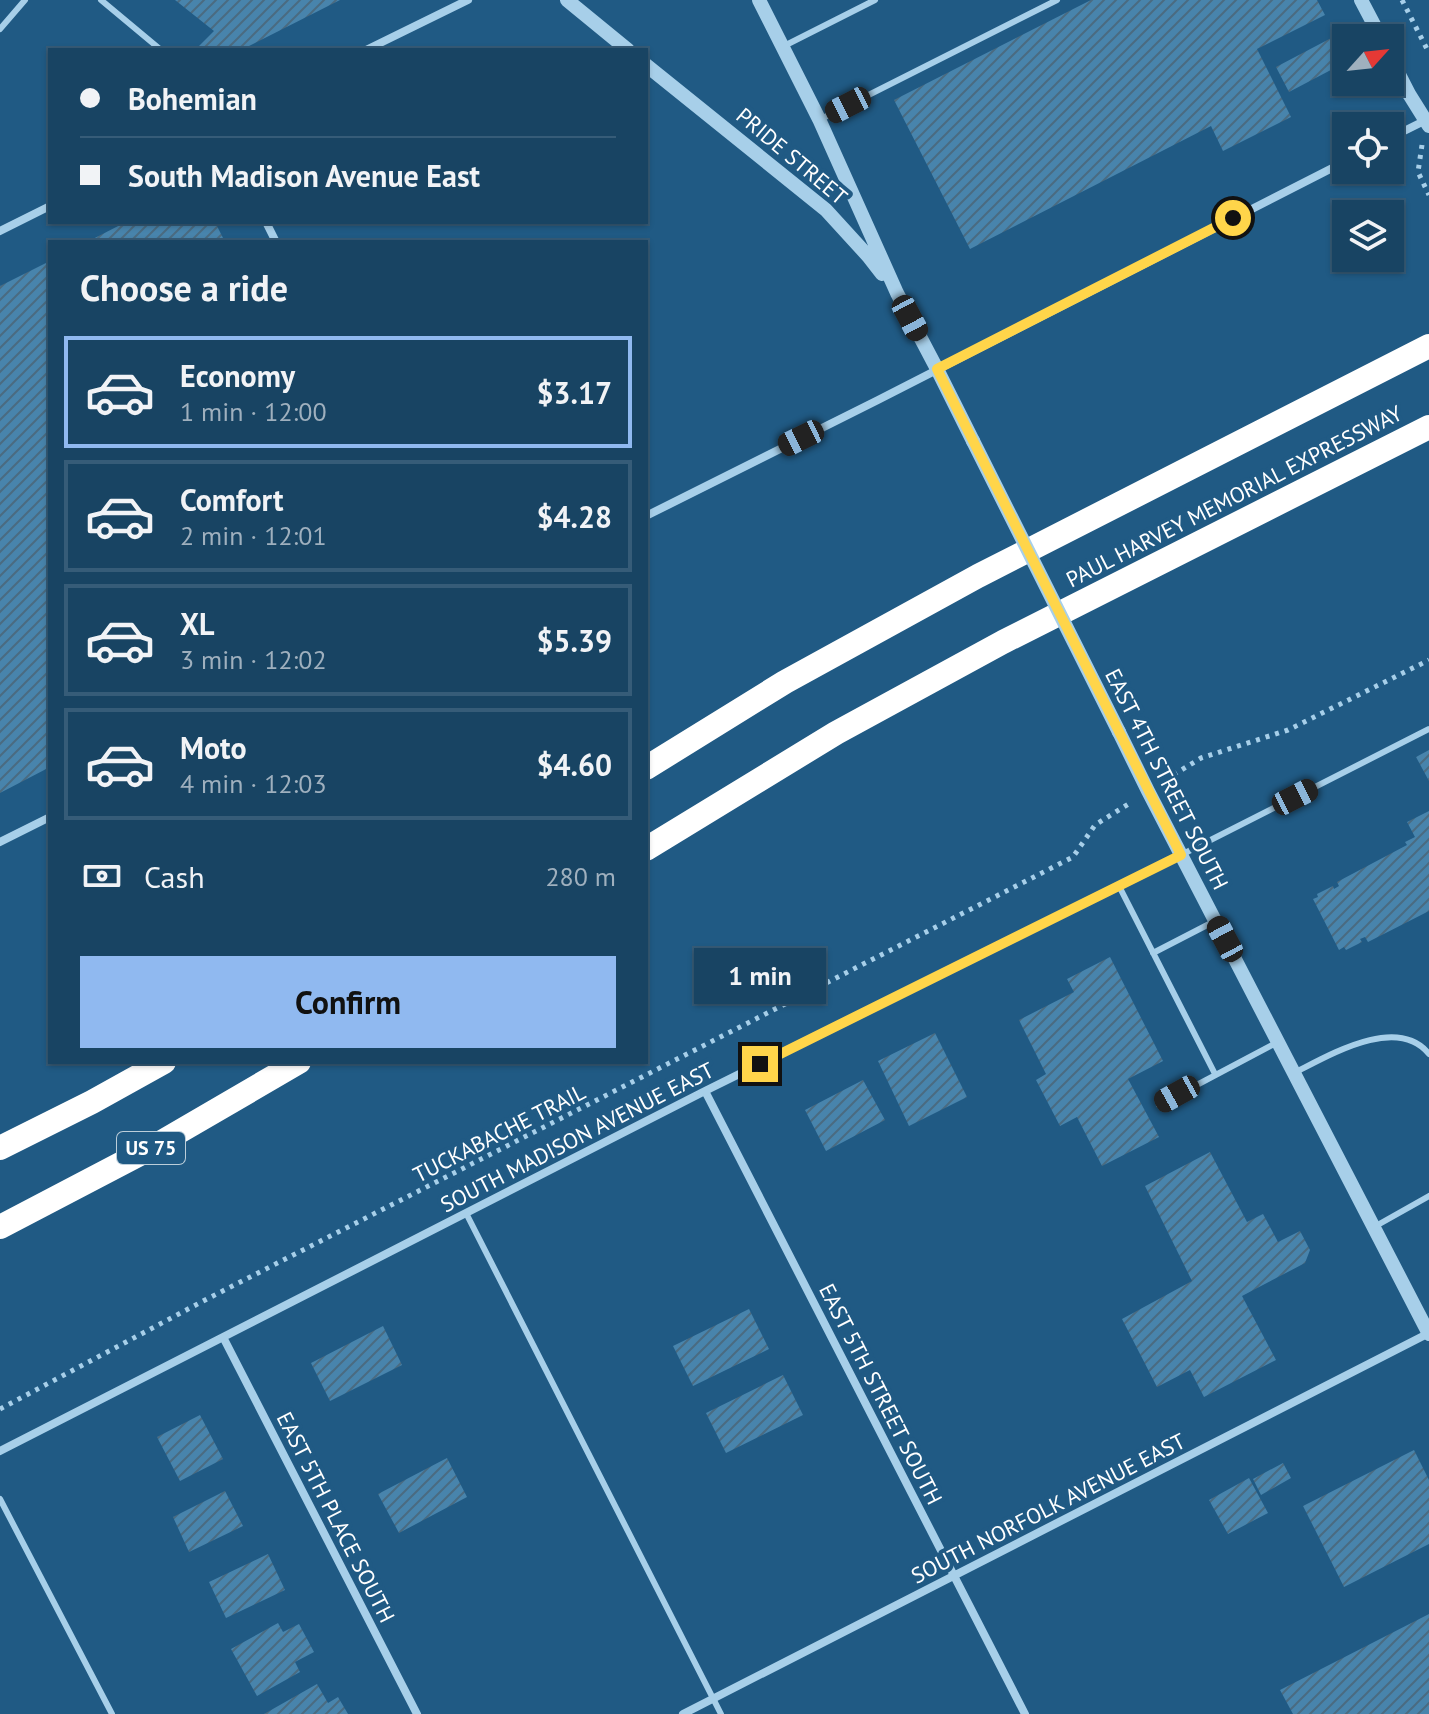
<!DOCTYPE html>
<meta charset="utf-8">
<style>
:root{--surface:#184463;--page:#254e6c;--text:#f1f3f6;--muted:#9fb0be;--line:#365c78;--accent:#90b9f0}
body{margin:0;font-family:"PT Sans",sans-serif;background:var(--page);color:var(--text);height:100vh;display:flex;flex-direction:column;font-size:30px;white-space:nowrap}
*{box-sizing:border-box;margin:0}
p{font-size:26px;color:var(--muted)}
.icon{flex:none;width:44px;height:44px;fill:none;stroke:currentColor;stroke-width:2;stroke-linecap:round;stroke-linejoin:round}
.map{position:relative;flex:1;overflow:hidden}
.details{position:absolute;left:48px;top:240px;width:600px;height:824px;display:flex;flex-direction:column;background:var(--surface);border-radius:0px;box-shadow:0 2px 6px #0004,0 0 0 2px var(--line)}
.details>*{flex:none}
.hud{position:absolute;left:48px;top:48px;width:600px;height:176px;border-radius:0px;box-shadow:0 2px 6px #0004,0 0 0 2px var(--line);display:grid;align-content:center;height:176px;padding:0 32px;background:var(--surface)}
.needle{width:52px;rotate:63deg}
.tools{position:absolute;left:1332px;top:24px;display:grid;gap:16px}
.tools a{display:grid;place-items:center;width:72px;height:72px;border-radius:0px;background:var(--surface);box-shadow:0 2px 6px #0004,0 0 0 2px var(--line);font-size:40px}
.end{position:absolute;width:36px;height:36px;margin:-18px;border:10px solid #ffd54a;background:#111;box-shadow:0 0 0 4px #111}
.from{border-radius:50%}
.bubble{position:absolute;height:56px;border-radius:0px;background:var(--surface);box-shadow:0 2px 6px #0004,0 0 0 2px var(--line);font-size:26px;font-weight:600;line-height:56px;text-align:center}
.car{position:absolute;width:24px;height:48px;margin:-24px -12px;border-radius:10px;box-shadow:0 0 6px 2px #0007;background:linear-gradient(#222 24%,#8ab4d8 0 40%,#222 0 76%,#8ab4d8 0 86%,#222 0)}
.hud b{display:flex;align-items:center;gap:28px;height:76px;font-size:30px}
.hud b+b{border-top:2px solid var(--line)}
.hud i{width:20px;height:20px;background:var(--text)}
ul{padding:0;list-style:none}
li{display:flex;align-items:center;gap:24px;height:112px;margin:0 16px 12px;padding:0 16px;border:4px solid var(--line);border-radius:0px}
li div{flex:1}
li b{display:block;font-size:30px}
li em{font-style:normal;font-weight:600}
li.active{border-color:var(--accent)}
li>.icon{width:72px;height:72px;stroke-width:1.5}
h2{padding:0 32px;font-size:36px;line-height:96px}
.pay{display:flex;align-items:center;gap:20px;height:88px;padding:0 32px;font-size:30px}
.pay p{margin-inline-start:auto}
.action{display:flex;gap:16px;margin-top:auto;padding:16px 32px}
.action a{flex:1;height:92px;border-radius:0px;background:var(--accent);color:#111;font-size:32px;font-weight:600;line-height:92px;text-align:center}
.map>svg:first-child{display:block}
</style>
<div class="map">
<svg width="1429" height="1714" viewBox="0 0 1429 1714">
<defs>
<pattern id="building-hatch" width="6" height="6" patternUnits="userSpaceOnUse" patternTransform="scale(2)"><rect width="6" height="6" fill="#4884ac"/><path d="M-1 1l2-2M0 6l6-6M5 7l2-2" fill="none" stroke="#4a6b81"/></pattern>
</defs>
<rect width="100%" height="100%" fill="#205a84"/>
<!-- building -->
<path fill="url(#building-hatch)" d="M175,0h165l-99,50h-46l19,-19z
M1091,0h226l8,15 -68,34 34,68 -68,34 -12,-25 -241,123 -76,-149z
M1337,35l9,18v9l-57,30 -13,-25z
M126,222h89l10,20h-138z
M50,261v506l-50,26v-507z
M1429,750v31l-13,-24z
M1429,811v100l-61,31 -3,-5 -5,2 2,3 -16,8 -2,-3 -5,3 -26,-51 5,-2 -1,-3 16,-8 1,3 5,-3 -2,-4 70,-37 -2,-3 10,-5 -8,-15z
M1110,957l53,104 -35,18 31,58 -57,29 -25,-49 -17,9 -24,-46 10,-6 -27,-54 55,-28 -7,-13z
M935,1033l32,64 -58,29 -31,-65z
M863,1080l22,40 -59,31 -21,-41z
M1210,1152l37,70 16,-8 15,28 22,-11 10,19 -5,13 -63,33 34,64 -72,37 -14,-27 -33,17 -35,-68 70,-38 -47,-95z
M749,1309l20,40 -76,37 -20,-40z
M383,1326l19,39 -72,36 -19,-38z
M783,1375l20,40 -77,38 -20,-40z
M200,1415l23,44 -43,22 -23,-44z
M1414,1450l15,30v64l-85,43 -41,-81z
M447,1458l20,39 -68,36 -21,-39z
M1283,1463l8,15 -30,17 -8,-16z
M1249,1478l19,35 -40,21 -19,-34z
M225,1491l18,35 -54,26 -16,-35z
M268,1554l17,36 -59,28 -17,-36z
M1429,1614v100h-136l-13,-24z
M278,1623l5,9 16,-8 15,28 -19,10 5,10 -43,24 -26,-47z
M317,1684l11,19 10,-6 10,17h-84z"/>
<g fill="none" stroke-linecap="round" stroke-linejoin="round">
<!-- path -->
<path stroke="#a7cfe9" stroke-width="5" stroke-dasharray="4 6" stroke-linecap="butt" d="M1402,0l27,53
M1422,145l-4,27 11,23
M1165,780l36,-22 87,-28 141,-70
M0,1409l207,-110 866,-442 22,-32 35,-22"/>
<!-- service -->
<path stroke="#a7cfe9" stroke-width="6" d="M101,0l60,50
M0,29l25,-29
M782,47l93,-47
M821,119l236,-119
M1183,854l246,-125
M1119,886l96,188
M1153,953l62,-32
M1294,1073c34,-17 103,-59 135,-19
M1159,1105l117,-62
M466,1213l255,501
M1374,1227l55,-31
M0,1499l112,215"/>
<!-- minor -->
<path stroke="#a7cfe9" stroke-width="8" d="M366,50l102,-50
M1390,138l38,-19
M266,222l10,20
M0,231l50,-25
M646,516l232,-116 468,-239
M0,842l50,-25
M705,1091l320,623
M223,1337l194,377
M0,1451l705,-360 476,-236
M683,1714l746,-381"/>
<!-- tertiary -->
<path stroke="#a7cfe9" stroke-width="14" d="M567,0l61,50
M759,0l60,119 78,174 40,76 36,72
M1361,0l20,38
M1390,57l19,37 20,32
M646,65l180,145 42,46 14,18
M1119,732l29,59 281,543"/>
<!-- motorway -->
<path stroke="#fff" stroke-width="24" d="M646,768l139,-86 193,-106 451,-230
M646,849l190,-116 167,-91 426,-215
M0,1148l92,-46 72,-40
M0,1227l153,-80 146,-85"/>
<!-- tertiary-bridge -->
<path stroke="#a7cfe9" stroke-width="14" d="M973,441l146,291"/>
</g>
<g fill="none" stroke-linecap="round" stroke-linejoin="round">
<!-- route -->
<path stroke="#ffd54a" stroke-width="10" d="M760,1064l421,-209 -244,-486 296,-151"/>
</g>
<g text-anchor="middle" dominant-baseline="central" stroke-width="8" stroke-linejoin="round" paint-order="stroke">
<!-- shield labels -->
<rect fill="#205a84" stroke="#bcceda" stroke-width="2" x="117" y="1132" width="68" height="32" rx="6"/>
<g font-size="20" font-weight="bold" fill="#fff">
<text x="151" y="1148">US 75</text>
</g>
<!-- street labels -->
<g font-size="22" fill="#fff" stroke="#205a84">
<text transform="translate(792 156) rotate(40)">PRIDE STREET</text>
<text transform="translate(1234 496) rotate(-27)">PAUL HARVEY MEMORIAL EXPRESSWAY</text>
<text transform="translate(1167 779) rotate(63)">EAST 4TH STREET SOUTH</text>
<text transform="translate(499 1133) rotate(-27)">TUCKABACHE TRAIL</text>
<text transform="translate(577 1137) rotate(-27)">SOUTH MADISON AVENUE EAST</text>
<text transform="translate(881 1394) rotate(63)">EAST 5TH STREET SOUTH</text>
<text transform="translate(1048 1508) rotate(-27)">SOUTH NORFOLK AVENUE EAST</text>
<text transform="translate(336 1517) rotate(63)">EAST 5TH PLACE SOUTH</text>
</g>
</g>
</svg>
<div class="tools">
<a><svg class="needle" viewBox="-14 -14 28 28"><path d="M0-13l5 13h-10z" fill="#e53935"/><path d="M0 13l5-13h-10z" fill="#9fb0be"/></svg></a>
<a><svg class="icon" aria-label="locate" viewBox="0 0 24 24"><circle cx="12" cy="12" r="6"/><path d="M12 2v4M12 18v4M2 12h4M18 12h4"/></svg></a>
<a><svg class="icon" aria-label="layers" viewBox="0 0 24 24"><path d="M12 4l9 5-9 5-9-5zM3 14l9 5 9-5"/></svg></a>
</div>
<i class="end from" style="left:1233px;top:218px"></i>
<i class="end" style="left:760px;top:1064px"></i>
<div class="bubble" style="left:694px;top:948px;width:132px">1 min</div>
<i class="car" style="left:848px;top:105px;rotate:243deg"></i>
<i class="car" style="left:910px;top:318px;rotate:152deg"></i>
<i class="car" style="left:801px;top:438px;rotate:244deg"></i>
<i class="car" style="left:1295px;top:797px;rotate:63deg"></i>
<i class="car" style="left:1225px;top:939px;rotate:332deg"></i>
<i class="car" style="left:1177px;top:1094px;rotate:241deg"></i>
<div class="hud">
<b><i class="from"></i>Bohemian</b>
<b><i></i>South Madison Avenue East</b>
</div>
<section class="details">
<h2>Choose a ride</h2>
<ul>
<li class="active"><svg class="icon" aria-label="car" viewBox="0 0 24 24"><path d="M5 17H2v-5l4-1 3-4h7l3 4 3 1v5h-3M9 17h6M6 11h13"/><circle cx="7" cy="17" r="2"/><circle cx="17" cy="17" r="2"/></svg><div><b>Economy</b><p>1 min · 12:00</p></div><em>$3.17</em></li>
<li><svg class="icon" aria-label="car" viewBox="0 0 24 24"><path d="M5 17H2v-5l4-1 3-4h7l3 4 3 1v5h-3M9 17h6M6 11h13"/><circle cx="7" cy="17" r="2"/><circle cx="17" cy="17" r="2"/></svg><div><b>Comfort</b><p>2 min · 12:01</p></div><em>$4.28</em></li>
<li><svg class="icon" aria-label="car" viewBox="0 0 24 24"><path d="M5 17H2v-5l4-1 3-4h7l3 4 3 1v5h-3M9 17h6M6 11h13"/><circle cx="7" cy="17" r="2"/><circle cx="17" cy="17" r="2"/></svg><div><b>XL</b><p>3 min · 12:02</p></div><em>$5.39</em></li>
<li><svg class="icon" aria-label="car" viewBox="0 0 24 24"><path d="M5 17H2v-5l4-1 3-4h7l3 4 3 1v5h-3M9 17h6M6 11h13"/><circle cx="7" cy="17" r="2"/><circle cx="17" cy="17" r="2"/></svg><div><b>Moto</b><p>4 min · 12:03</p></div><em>$4.60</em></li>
</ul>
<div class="pay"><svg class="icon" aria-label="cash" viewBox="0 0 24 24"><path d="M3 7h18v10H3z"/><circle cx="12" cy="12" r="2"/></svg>Cash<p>280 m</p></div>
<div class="action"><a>Confirm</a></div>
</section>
</div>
